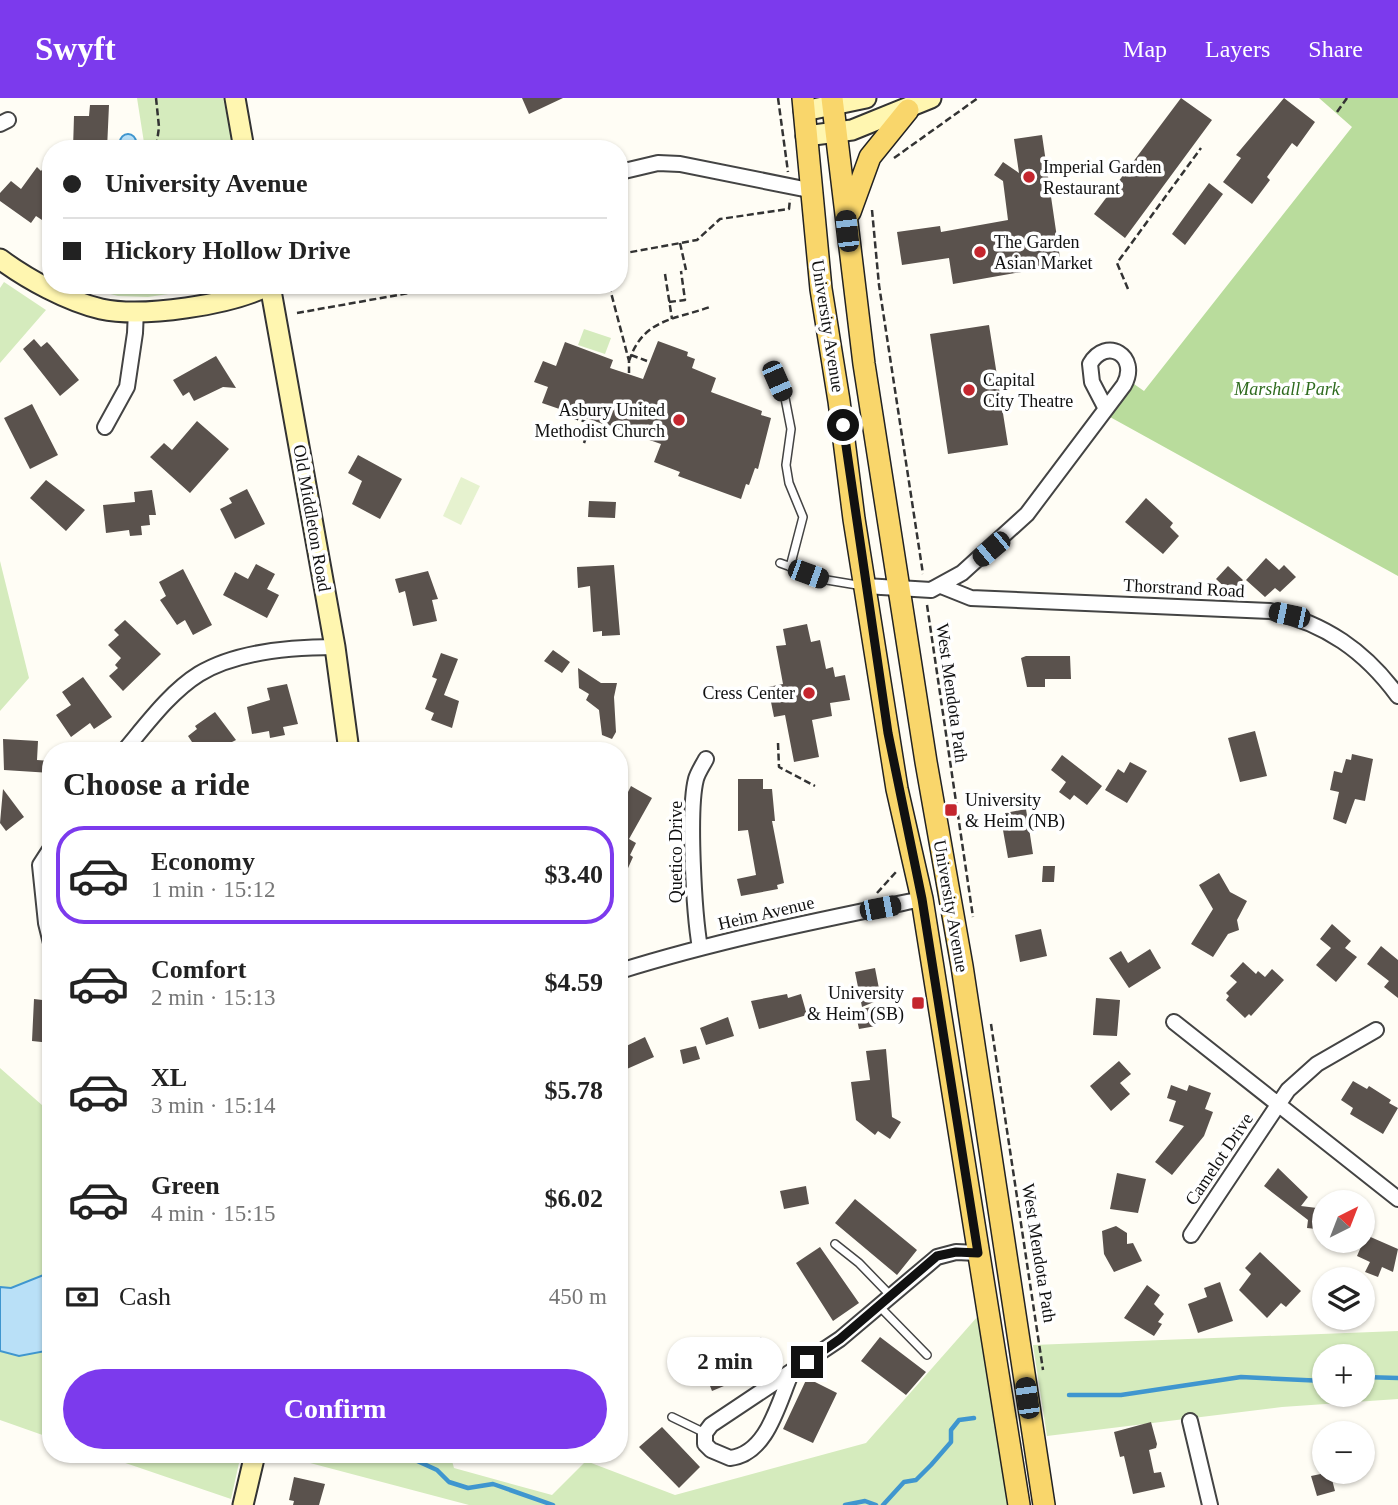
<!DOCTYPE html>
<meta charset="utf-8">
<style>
:root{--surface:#fff;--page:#f2f2f2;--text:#222;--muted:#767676;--line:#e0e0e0;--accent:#7c3aed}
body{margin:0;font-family:"Times New Roman",serif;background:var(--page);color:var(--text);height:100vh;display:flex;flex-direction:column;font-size:26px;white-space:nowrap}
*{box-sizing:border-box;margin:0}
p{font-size:23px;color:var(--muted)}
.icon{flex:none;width:38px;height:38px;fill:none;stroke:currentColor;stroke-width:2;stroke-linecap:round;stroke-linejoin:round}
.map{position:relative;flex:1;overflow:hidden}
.side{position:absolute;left:42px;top:644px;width:586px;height:721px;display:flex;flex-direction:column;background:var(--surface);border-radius:28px;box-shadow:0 2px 5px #0004}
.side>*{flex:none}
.top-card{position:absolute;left:42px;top:42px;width:586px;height:154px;border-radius:28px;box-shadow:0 2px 5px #0004;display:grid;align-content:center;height:154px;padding:0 21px;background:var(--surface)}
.needle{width:46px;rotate:42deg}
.controls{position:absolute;left:1312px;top:1092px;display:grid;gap:14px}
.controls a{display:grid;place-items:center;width:63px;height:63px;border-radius:50%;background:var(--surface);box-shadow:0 2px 5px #0004;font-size:35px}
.end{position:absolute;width:32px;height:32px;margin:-16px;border:9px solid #111;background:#fff;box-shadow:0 0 0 4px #fff}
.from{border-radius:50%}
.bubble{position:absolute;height:49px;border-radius:24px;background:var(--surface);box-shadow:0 2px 5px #0004;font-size:23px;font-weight:700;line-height:49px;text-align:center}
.car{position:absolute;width:21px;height:42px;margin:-21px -10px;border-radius:9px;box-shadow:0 0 5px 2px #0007;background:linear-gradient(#222 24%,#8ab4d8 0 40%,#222 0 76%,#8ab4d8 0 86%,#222 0)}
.top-card b{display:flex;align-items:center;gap:24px;height:66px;font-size:26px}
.top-card b+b{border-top:2px solid var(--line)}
.top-card i{width:18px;height:18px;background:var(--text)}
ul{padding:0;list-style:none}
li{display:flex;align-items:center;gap:21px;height:98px;margin:0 14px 10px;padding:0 7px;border:4px solid transparent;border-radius:28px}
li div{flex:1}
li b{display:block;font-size:26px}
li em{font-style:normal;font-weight:700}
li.active{border-color:var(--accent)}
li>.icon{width:63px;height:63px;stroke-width:1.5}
h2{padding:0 21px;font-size:32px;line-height:84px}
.pay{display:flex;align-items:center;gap:18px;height:77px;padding:0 21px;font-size:26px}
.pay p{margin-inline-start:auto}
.button{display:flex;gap:14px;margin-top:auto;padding:14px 21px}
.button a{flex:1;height:80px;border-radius:42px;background:var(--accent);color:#fff;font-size:28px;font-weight:700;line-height:80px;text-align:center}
header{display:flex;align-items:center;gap:42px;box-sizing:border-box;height:98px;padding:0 35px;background:var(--accent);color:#fff}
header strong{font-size:33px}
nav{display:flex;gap:38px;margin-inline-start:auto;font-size:24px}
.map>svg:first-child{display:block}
</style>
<header>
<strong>Swyft</strong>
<nav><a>Map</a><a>Layers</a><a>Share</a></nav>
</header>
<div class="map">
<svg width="1398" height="1407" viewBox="0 0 1398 1407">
<rect width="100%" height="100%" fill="#fffdf5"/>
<!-- green -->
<path fill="#d5ebbd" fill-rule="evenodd" d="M137,0h86l11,51h-89z
M4,184l42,28 -46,53v-75z
M76,187h153l-81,12 -30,-1z
M584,231l27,9 -6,16 -27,-9z
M0,463l29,117 -29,33z
M0,970l51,45v325l-51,-18z
M978,1218l15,67 16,122h-540l-193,-51h174l4,14 98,27 34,-34 89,34 191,-52z
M1398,1233v68l-116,8 -235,29 -14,-91zM1325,1258h38v39h-38z
M99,1356h142l-10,45z"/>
<!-- forest -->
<path fill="#b9dc9c" d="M1319,0h79v478l-288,-159 24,-33 10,7 208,-264z"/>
<!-- pitch -->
<path fill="#e6f2cf" d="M461,379l19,9 -19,39 -18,-9z"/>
<!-- water -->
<path fill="#b9e0f7" stroke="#3f96cf" stroke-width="2" d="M120 44a8 8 0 1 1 16 0a8 8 0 1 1-16 0Z
M51,1174v78l-32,6 -19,-5v-64l11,1z"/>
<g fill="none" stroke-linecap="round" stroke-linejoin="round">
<!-- stream -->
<path stroke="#3f96cf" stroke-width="4.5" d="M1363,1279l35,1
M1069,1297h52l120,-18 84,4
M402,1356l35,16 12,12 19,6 25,-4 60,21
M845,1407l20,-4 11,4
M883,1407l21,-23 12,-2 15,-15 20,-23v-12l8,-10 15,-2"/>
</g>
<!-- building -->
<path fill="#5a524d" d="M522,0h41l-34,16z
M1181,0l31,22 -87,118 -31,-24z
M1284,0l31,24 -18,25 -5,-4 -25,34 3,3 -18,24 -29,-22 18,-24 -5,-3z
M90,7h19l-2,44h-34l1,-33h15z
M1042,37l19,130 -108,19 -4,-26 -47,7 -5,-33 43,-6 1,6 67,-12 -5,-39 -9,-6 9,-13 16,11 -5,-34z
M51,60v61l-6,-4 -3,5 -6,-4 -5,7 -31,-22v-8l11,-12 10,8 16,-22 4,4z
M1209,85l14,11 -38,51 -13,-11z
M989,227l19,120 -60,9 -18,-120z
M34,241l7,8 6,-5 3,3 29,35 -19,16 -37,-47z
M658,243l30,11 -1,4 8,3 -3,9 24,10 -5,14 51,19 -1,4 10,3 -13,51 -3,-1 -6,17 -3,-1 -5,15 -63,-23 2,-4 -26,-10 7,-18 -119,-41 6,-16 -14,-5 9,-21 13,5 9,-24 48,18 -3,8 33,11z
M216,258l20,32 -13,-1 -29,14 -5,-9 -6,4 -10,-16z
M32,306l26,51 -28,14 -26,-51z
M197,323l32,28 -39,44 -40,-36 14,-14 8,7z
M358,357l44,24 -22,40 -28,-15 10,-23 -14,-8z
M46,382l39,30 -19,21 -36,-33z
M247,391l18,35 -30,15 -15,-30 12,-6 -3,-5z
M152,392l4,25h-7l1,10 -9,1 1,9 -12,1 -1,-6 -23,3 -3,-28 32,-3 -1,-10z
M1146,400l27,25 -3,4 9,9 -16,18 -38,-32z
M589,403l27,1 -1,16 -27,-1z
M1266,460l13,12 5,-5 12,12 -16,15 -5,-4 -10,9 -19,-17z
M256,466l19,10 -8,15 12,6 -12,23 -44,-23 12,-23 13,7z
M614,467l6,70 -18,1v-5l-9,1 -3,-46 -12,2 -1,-21z
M1228,468l15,14 -12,13 -15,-14z
M183,471l29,56 -19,10 -8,-15 -8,5 -17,-25 6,-4 -7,-14z
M428,473l10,28 -6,1 5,21 -24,5 -8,-35 -6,2 -4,-14z
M125,522l36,34 -38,37 -14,-15 9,-8 -3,-3 6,-7 -13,-13 11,-10 -5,-5z
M807,526l4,18 9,-2 6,29 7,-2 2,10 10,-2 5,25 -20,3 2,13 -20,4 7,37 -25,5 -9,-47 -11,2 -6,-30 15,-3 -7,-38 10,-1 -3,-16z
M553,552l17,12 -8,11 -18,-12z
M441,555l17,6 -14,36 15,6 -7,27 -21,-8 3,-7 -9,-4 12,-30 -5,-2z
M1026,558h44l1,23h-26v8h-18l-6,-29z
M578,570l23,15h16l-3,14 2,35 -4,7 -10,-4 -3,-25 -13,-10 3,-6 -10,-6z
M83,579l29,40 -18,12 -4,-6 -19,14 -15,-22 15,-10 -9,-13z
M287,586l11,40 -15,3 2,8 -15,3 -1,-7 -17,3 -5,-27 23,-7 -3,-12z
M215,614l21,28 -22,11h-16l-10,-15 9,-7 -2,-3z
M1255,633l12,45 -27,6 -12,-44z
M3,641l35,2 -1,19 14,1v12l-47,-3z
M1352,656l21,5 -8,42 -10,-2 -9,25 -13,-5 6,-27 -9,-2 4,-19 8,2 4,-14 5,1z
M1062,657l40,31 -15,19 -13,-10 -4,5 -11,-8 7,-10 -15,-12z
M1130,664l17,9 -20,32 -22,-13 13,-21 6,4z
M738,681h25v10h9l3,32h-3l12,62 -7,2 1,4 -37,7 -4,-17 19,-4 -8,-45 -10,1z
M631,688l21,12 -23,41 7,4 -6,12 3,2 -13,29v-78z
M3,691l21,28 -18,14 -6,-8z
M1026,711l7,45 -25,4 -7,-39 5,-1 -1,-5z
M1043,768h12l-1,16h-12z
M1219,775l11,19 17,9 -10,19 2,10 -11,4 -15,23 -22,-13 22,-35 -14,-24z
M1332,826l19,17 -6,7 12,9 -21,25 -20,-17 15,-17 -11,-9z
M1041,831l6,27 -27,6 -5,-27z
M1381,848l17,14v38l-14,-11 5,-6 -22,-17z
M1150,851l11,19 -32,20 -20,-30 12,-7 7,12z
M1243,864l13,12 2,-3 7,6 7,-8 12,11 -33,36 -2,-2 -4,4 -19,-18 3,-4 -3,-3 11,-11 -7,-6z
M875,870l6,31 -19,8 -7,-35z
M787,896l1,4 13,-4 6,21 -48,14 -8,-28z
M1096,900l24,2 -3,36 -24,-1z
M34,901l17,2v42l-19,-2z
M872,909l4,19 -17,3 -4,-19z
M728,919l6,19 -28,9 -6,-17z
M645,939l9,20 -34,15v-23z
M696,948l4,13 -17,5 -3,-14z
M886,951l6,68 9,5 -11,17 -12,-8 -3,4 -19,-15 -5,-38 19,-2 -4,-29z
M1119,963l12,13 -11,9 10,11 -19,17 -21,-25z
M1353,983l14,8 2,-3 22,14 -2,3 9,5 -15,26 -33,-20 3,-6 -12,-8z
M1171,987l16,6 2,-6 22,8 -6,16 8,3 -9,24 -32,39 -17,-13 29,-36 -15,-5 7,-20 -9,-3z
M1278,1070l30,29 -7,9 24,3v21l-18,-2 1,-8 -44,-34z
M1117,1075l29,6 -8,34 -28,-4z
M806,1088l3,18 -25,5 -4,-18z
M855,1101l62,51 -20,25 -62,-52z
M1116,1128l11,7v11l6,-1 9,18 -28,11 -10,-18 -2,-23z
M1366,1137l32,14 -5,23 -11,-5 -4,10 -13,-5 5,-10 -13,-6z
M820,1149l39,56 -26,18 -37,-58z
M1260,1154l41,39 -15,16 -5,-4 -14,15 -28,-28 12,-16 -6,-6z
M1220,1184l13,39 -35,12 -10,-29 19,-7 -3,-9z
M1147,1187l13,10 -6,9 10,10 -6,8 4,2 -8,12 -30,-18z
M761,1239l13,28 -62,26 -11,-28z
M880,1239l46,35 -20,23 -45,-34z
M807,1280l30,15 -24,50 -30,-14z
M1151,1324l6,22 -1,4 -7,2 5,23 7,-1 4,15 -32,7 -9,-38 -4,1 -6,-25z
M662,1329l38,40 -21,21 -40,-41z
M1330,1374l5,19 -18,5 -6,-20z
M294,1379l31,7 -6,21h-26l1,-4 -5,-1z"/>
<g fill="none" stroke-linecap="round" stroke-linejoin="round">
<defs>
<path id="lane" d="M777,283l8,17 6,31 -5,36 3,18 14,34 -13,50
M780,465l47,17 36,6
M835,1146l24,19 31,32
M879,1208l48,49
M672,1319l33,16"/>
<path id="street" d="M0,26l8,-4
M620,74l38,-9 22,1 129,26
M105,329l22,-40 8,-54 1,-23
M865,488l66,4 31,-17 65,-59 97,-129c16,-29 -18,-49 -34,-21l2,18 13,25
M941,488l30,12 299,13c55,12 95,40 128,85
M124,653c22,-26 46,-59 75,-77 38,-23 93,-27 136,-27
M51,750l-11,17 6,58 5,20
M700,850c-6,-35 -12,-138 -4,-169 2,-7 7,-14 10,-20
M620,873c99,-31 200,-51 302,-72
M1174,924l224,177
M1191,1137l97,-145 29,-26 59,-34
M791,1276c-13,30 -24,80 -61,84l-19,-8 -6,-6v-11l6,-8 129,-86 97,-82 19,-5 22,1
M1190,1323l20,84"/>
<path id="secondary" d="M235,0l9,51
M804,13l62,-13
M806,38l46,-6 79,-32
M0,161c27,20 67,42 101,50 42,9 130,-4 168,-24
M270,187l65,362 14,104
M243,1407l12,-51"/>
<path id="primary" d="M803,0l18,191 18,112 15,118 43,270 25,110 97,606
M832,0l32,266 62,398 36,204 82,539
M850,114l20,-55 38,-47"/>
</defs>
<!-- lane casing -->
<use href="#lane" stroke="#444" stroke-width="10"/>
<!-- street casing -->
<use href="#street" stroke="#444" stroke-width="18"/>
<!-- secondary casing -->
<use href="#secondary" stroke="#333" stroke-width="23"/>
<!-- primary casing -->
<use href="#primary" stroke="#222" stroke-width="24"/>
<!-- path -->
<path stroke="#333" stroke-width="2.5" stroke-dasharray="7 3.5" stroke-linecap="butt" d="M156,0l3,29 -3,22
M778,0l10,74
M1337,14l10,-14
M894,60l84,-60
M872,112l7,75 44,289
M680,145l6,27
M620,156l77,-14 23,-21 69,-10 1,-10
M665,176l7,45
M609,187l20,76v12
M1128,191l-11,-26 84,-115
M669,204l16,-2 -4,-29
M297,215l157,-28
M631,257l16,6
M629,263c14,-42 44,-41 81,-54
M562,315l29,11
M584,345l7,-20
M927,507l46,312
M778,645l1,24 36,19
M877,795l19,-21
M991,926l52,346"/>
<!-- lane -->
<use href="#lane" stroke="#fff" stroke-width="7"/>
<!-- street -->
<use href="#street" stroke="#fff" stroke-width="14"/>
<!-- secondary -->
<use href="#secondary" stroke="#fff6b0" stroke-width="19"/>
<!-- primary -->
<use href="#primary" stroke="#f9d66b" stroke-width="21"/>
</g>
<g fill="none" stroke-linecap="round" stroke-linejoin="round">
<!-- route -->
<path stroke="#111" stroke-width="9" d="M807,1264l33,-23 97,-83 19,-4 22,1 -56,-354 -34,-166 -45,-308"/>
</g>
<!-- markers -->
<g fill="#c4262e" stroke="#fff" stroke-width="2.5">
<circle cx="1029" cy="79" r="7"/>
<circle cx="980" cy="154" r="7"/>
<circle cx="969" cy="292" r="7"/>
<circle cx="679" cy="322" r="7"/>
<circle cx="809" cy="595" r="7"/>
<rect x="944" y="705" width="14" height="14" rx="3.5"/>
<rect x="911" y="898" width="14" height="14" rx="3.5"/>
</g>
<g text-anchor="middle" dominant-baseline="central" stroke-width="7" stroke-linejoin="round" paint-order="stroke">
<!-- poi labels -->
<g font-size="18" fill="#111" stroke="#fff" text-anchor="start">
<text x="1043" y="69">Imperial Garden<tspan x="1043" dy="21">Restaurant</tspan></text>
<text x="994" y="144">The Garden<tspan x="994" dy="21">Asian Market</tspan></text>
<text x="983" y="282">Capital<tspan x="983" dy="21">City Theatre</tspan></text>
<text x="665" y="312" text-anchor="end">Asbury United<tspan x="665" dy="21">Methodist Church</tspan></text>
<text x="795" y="595" text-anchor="end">Cress Center</text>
<text x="965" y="702">University<tspan x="965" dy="21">&amp; Heim (NB)</tspan></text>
<text x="904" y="895" text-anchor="end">University<tspan x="904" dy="21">&amp; Heim (SB)</tspan></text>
</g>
<!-- street labels -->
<g font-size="18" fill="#111" stroke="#fff">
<text transform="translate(828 228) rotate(81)">University Avenue</text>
<text transform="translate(312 420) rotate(80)">Old Middleton Road</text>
<text transform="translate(1184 490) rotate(3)">Thorstrand Road</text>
<text transform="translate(952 595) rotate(82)">West Mendota Path</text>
<text transform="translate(676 754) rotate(-90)">Quetico Drive</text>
<text transform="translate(951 808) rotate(80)">University Avenue</text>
<text transform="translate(766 815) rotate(-13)">Heim Avenue</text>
<text transform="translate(1219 1061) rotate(-56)">Camelot Drive</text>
<text transform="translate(1039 1155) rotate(81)">West Mendota Path</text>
</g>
<!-- park labels -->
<g font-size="18" font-style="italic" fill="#2f6b1f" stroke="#fff">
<text x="1287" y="291">Marshall Park</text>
</g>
</g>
</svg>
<div class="controls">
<a><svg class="needle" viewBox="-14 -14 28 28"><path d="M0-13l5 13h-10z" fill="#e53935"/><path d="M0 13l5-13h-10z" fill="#767676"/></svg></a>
<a><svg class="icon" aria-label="layers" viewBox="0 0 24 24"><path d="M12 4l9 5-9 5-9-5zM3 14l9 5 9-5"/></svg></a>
<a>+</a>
<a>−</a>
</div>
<i class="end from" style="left:843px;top:327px"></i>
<i class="end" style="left:807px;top:1264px"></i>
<div class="bubble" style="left:667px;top:1239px;width:116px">2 min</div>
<i class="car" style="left:847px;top:133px;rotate:354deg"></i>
<i class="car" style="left:777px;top:283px;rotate:156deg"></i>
<i class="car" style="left:991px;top:451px;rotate:230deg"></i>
<i class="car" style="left:808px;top:476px;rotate:110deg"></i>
<i class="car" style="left:1289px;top:517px;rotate:282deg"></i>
<i class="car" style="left:880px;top:810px;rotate:79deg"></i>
<i class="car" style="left:1027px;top:1300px;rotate:352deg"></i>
<div class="top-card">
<b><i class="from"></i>University Avenue</b>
<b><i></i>Hickory Hollow Drive</b>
</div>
<section class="side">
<h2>Choose a ride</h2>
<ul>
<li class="active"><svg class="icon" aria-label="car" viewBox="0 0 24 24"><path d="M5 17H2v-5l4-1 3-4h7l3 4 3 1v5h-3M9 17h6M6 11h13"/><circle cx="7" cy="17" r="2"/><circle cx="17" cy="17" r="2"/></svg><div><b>Economy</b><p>1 min · 15:12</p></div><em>$3.40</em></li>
<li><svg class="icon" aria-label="car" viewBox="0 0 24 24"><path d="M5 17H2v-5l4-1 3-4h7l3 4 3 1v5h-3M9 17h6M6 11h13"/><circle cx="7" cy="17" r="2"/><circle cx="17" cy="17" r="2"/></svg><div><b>Comfort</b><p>2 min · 15:13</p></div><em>$4.59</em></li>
<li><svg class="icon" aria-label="car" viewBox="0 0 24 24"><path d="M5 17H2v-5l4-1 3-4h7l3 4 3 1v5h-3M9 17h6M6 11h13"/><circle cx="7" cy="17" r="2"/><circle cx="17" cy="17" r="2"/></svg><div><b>XL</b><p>3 min · 15:14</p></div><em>$5.78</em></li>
<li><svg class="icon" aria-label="car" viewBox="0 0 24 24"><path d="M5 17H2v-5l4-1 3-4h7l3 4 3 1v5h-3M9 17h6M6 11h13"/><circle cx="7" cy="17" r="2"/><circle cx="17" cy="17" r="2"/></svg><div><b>Green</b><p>4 min · 15:15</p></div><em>$6.02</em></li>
</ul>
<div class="pay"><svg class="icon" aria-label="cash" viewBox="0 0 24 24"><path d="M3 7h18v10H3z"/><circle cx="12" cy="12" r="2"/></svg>Cash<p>450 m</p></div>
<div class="button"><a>Confirm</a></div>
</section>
</div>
